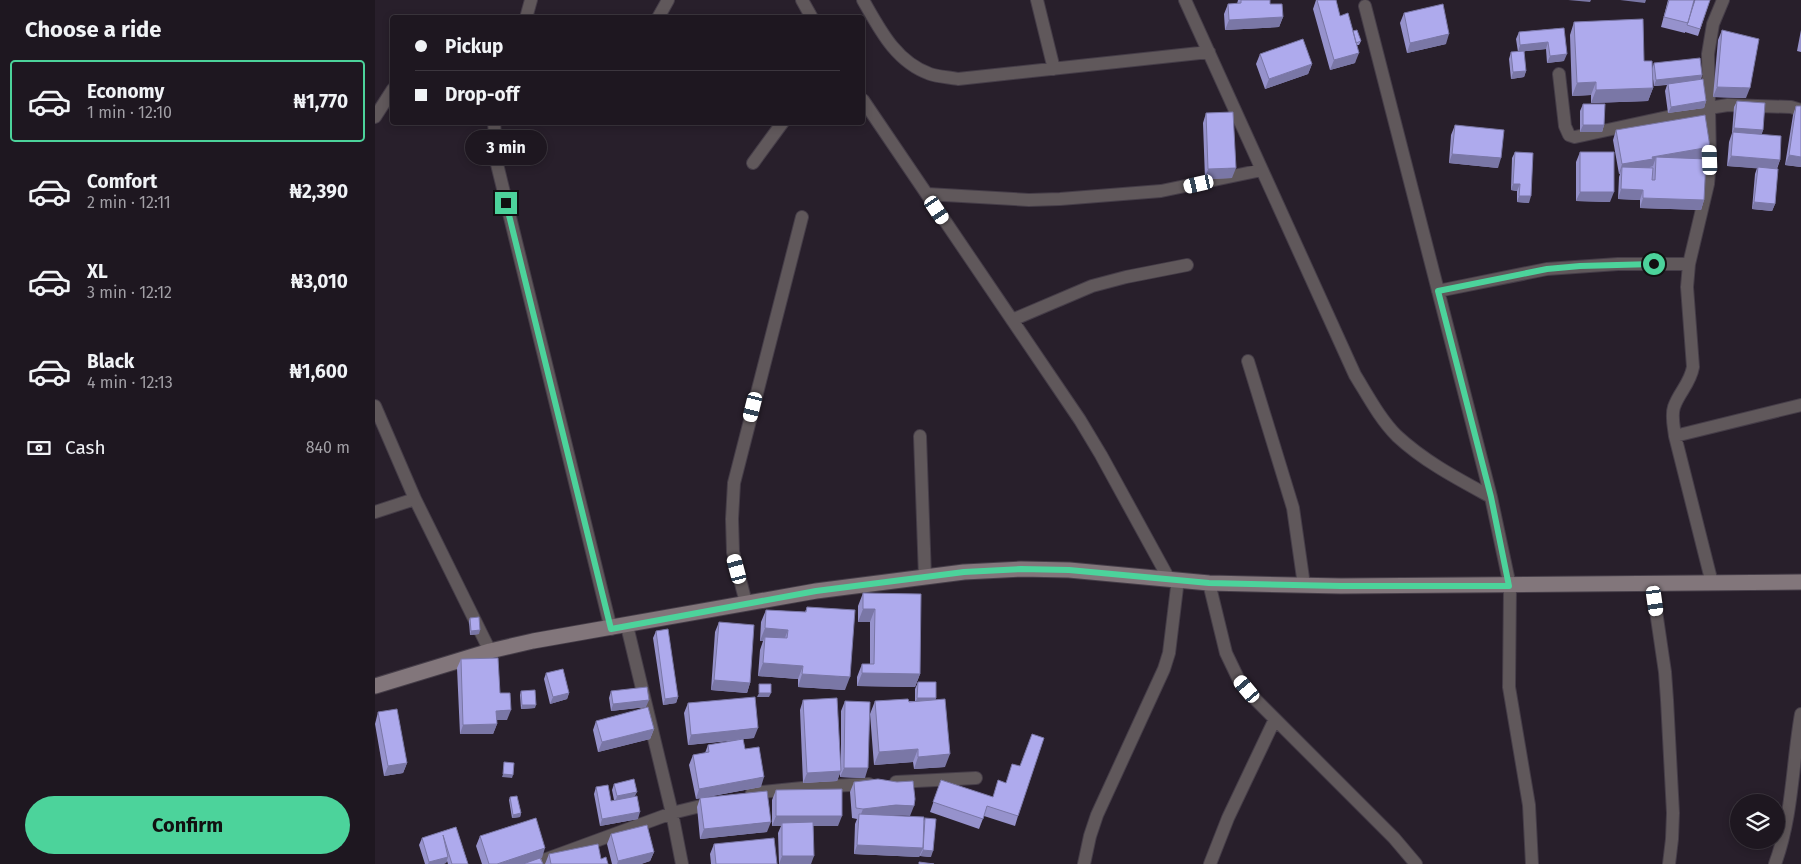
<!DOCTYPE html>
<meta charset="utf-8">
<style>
:root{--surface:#1e1720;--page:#2b242d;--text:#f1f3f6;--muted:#a19fa5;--line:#3c363e;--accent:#4cd39b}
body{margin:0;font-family:"Fira Sans",sans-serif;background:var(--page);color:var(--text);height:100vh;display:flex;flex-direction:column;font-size:19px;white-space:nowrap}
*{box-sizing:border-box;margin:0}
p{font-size:16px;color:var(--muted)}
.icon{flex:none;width:28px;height:28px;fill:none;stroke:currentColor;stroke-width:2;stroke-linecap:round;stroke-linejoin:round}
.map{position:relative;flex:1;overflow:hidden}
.sheet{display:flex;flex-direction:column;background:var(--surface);width:375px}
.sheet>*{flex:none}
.hud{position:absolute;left:15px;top:15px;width:475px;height:110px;border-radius:5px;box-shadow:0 2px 8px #0003,0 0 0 1px var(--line);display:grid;align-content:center;height:110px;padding:0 25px;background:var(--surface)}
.buttons{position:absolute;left:1355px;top:794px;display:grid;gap:10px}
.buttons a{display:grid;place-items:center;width:55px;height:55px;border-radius:50%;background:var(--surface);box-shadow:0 2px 8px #0003,0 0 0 1px var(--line);font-size:25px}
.end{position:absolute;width:22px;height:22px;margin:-11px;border:6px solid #4cd39b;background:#111;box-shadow:0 0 0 2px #111}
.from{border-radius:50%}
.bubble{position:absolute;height:35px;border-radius:18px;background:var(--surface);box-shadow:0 2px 8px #0003,0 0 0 1px var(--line);font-size:16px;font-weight:700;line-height:35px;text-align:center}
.car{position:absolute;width:15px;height:30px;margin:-15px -8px;border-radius:6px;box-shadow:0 0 4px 1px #0007;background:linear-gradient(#fff 24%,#345 0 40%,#fff 0 76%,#345 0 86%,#fff 0)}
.hud b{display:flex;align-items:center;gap:18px;height:48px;font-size:19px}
.hud b+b{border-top:1px solid var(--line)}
.hud i{width:12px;height:12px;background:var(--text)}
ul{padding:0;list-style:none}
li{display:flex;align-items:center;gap:15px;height:82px;margin:0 10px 8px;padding:0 15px;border:2px solid transparent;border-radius:5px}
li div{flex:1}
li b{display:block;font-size:19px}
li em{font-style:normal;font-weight:700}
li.selected{border-color:var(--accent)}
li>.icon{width:45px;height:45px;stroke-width:1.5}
h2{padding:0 25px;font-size:22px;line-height:60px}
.pay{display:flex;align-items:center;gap:12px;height:55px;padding:0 25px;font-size:19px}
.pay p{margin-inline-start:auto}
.action{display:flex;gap:10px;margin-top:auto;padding:10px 25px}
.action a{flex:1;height:58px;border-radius:30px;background:var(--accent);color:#111;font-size:20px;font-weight:700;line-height:58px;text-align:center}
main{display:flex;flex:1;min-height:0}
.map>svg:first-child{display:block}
</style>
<main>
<section class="sheet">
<h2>Choose a ride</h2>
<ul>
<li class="selected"><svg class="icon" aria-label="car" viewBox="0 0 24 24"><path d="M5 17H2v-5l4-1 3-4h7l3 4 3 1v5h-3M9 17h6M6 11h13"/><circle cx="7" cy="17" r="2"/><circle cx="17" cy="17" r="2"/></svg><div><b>Economy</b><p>1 min · 12:10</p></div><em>₦1,770</em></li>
<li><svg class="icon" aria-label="car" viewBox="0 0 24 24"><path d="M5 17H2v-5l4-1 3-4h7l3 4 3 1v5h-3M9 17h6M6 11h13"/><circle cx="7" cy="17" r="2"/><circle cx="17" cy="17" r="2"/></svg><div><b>Comfort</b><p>2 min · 12:11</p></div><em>₦2,390</em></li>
<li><svg class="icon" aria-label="car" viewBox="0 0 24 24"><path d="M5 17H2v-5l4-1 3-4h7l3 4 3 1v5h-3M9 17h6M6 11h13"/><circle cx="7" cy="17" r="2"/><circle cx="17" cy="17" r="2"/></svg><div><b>XL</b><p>3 min · 12:12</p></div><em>₦3,010</em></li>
<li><svg class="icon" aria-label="car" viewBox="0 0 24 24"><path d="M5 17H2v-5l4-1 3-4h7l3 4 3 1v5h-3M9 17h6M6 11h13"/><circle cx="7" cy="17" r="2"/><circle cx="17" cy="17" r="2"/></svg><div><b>Black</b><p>4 min · 12:13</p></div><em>₦1,600</em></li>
</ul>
<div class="pay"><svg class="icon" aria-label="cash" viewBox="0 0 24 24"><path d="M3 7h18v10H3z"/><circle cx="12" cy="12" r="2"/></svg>Cash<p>840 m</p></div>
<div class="action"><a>Confirm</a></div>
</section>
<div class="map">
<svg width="1426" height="864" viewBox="0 0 1426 864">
<rect width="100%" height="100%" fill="#281f2b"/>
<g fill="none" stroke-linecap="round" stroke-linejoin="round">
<defs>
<path id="street" d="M427,0l10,18
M488,0c17,30 33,62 67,74 9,3 19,3 28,5l251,-27
M662,0l17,69
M810,0l170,375c13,21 25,44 42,61 28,26 61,43 94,61
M990,6l126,491 19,89 -1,101 20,118 3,59
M151,18l5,-18
M283,18l10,-18
M1184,74l6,52 4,9 6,2 134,-29 19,-3 63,2 10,3
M488,100l217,320 21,35 68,124
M0,117l18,-28
M119,122l3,42 114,465
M378,163l30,-41
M552,194l102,6 31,-1 101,-8 101,-21
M1063,291l109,-22 71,-5h71
M637,320l80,-34 34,-9 61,-12
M873,361l45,147 11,77
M0,406l40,93 75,152
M545,436l5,141
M1300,436l126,-31
M0,512l40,-13
M834,583l17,70 12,25 18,22 138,138 22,26
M1337,583l-37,-147c-1,-9 -4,-20 -1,-29 5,-15 16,-23 19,-40l-6,-80 2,-23 19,-80 2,-24 -2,-106 5,-30 10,-24
M1277,584l13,88 2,28 6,113 -1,26 -3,25
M371,603l-13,-51 -1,-33 2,-36 68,-266
M252,626l45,187 10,51
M521,782l80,-4
M377,793l60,-6 57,-3
M158,864l139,-51 41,-10
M709,864l6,-28 7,-21 67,-146 5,-16 9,-74
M835,864l18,-46 47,-99
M1400,864c18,-49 17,-100 26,-150"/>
<path id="secondary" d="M0,686l115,-35 43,-10 283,-50 148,-19 57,-3 48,1 140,13 132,3 460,-4"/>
</defs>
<!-- street casing -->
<use href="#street" stroke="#453d48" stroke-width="14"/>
<!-- secondary casing -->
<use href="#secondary" stroke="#453d48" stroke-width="17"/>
<!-- street -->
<use href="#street" stroke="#60585b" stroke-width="12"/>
<!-- secondary -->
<use href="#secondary" stroke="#82767b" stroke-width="15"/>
</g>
<!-- wall -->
<path fill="#9692cc" d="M863,0h32v4l13,13 -4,10 -54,3 -1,-16 4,-10h9z
M941,0h20l4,16 21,25 -2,4h-2l-2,18 -25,7 -17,-61z
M1293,0h26l-4,17 20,-17 -12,36 -13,-4v1l-24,-6z
M1029,13l42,31 -39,9 -7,-30z
M1199,22l70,39 8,8 2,-6 48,12 -1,4 5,22 -2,7 -36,5 -3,-22 2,-6 -13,1 -2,-14 1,16 -5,13 -57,2v-8l-19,1 -2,-61z
M1189,28v33l-17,2 -1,-14 -28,3 -2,-13 3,-7z
M1347,30l24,68 -33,-1 5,-57z
M1426,30v22l-4,-1z
M1136,52l15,19 -2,6 -13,2 -2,-20z
M885,54l52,10 -4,10 -43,15 -9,-25z
M1362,101l26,29 -2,5 19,25 -3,9 -2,35 -3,7 -20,-2 3,-35 2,-6 -30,-2 2,-24 3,-9 2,-26z
M1208,104l21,21 -2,7h-22v-21z
M1421,106h5v61l-16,-2 8,-50z
M831,113l26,65 -27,1 -2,-56z
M1080,125l43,43 -49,-5 2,-28z
M1241,130l94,17 -3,10 -10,2 7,41 -3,10 -61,-2v-8l-22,-1 1,-22 1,-3h-1l-6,-34z
M1140,152l14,51 -12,-1v-11l-6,-1 1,-32z
M1205,152l30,50 -34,-1v-39z
M488,593l57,81 -5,13 -58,-1v-9l5,-13h8v-42h-12v-16z
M432,607l38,83 -47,-3v-8l-40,-3 2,-26 3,-9h-3l1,-19 5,-12 39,2z
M95,618l9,16 -9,1 -1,-14z
M344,622l31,61 -3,10 -36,-3 4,-58z
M281,631l22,66 -2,6 -13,2 -10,-67z
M86,659l46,61h-10v4l-4,10h-33l-3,-66z
M171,673l23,20 -2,6 -17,5 -6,-25z
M543,682l18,16 -1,2 10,67 -31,2 -1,-7 -39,3 -4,-51 5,-13h40v-12z
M146,691l14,17 -14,1 -1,-14z
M236,691l35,16 -35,4 -2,-13z
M428,700l38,63v-52l4,-10 20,77 -25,-1v-4l-3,8 -34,2 -3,-73z
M313,703l66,35 -11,1 2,10 16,38 -54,10 60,35 -67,7 -3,-32 3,-9 -4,1 -7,-34 4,-10 12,-2 3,-8 31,-5 -51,5 -4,-32z
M3,712l29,51 -4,10 -19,3 -9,-52z
M221,721l58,8 -4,10 -52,13 -5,-22z
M566,780l51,17 26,19 -3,10 -31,-10 -5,13 -49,-17z
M479,782l38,33h-3l35,6 1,-3 6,39 -11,-1v-1l-1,2 -65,-3 1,-30 2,-5 -5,-1 -2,-26z
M239,784l21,12 3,23 -38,7 -6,-32 2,-7 15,14 3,-1 -2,-10z
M401,790l62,36h-25l-2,38h-32l-1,-31 3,-7h-9v-26z
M135,797l11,16 -1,4 -8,1 -3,-18z
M81,827l12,37h-20l-1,-3 -1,2 -3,1h-18l-6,-19 3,-7z
M236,834l43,18 -4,9 -9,3h-29l-5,-20z
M105,836l62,22h-1l2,6h-61l-6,-18z
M339,844l63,20h-66l-1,-10z
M174,854l52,5 7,5h-63z"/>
<!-- shaded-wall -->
<path fill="#7a77a6" d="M1193,0h23l-1,2z
M1245,0h26l-1,3z
M908,17l-4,10 -54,3 4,-10z
M1074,34l-3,10 -39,9 3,-10z
M1173,42l-2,7 -28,3 2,-7z
M984,53l-4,10 -25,7 4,-10z
M1192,54l-3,7 -17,2 3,-7z
M937,64l-4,10 -43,15 4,-10z
M1151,71l-2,6 -13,2 2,-7z
M1327,75l-2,6 -46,5 2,-6z
M1221,82l-5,13 -19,1 5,-13z
M1342,87l33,1 -4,10 -33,-1z
M1278,88l-5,13 -57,2 5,-13z
M1331,101l-2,7 -36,5 3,-6z
M1208,125h21l-2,7h-22z
M1359,128l29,2 -2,7 -29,-2z
M1335,147l-3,10 -51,9v-9l-3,9 -3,1 -1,2 -27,-2 -2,7h-1l3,-10 30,-7z
M1077,154l49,4 -3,10 -49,-5z
M1414,155l12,2v10l-16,-2z
M1356,156l49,4 -4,10 -49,-4z
M861,168l-4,10 -27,1 3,-10z
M1138,184h7l-3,7 -6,-1z
M1246,189l22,1 -3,10 -22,-1z
M1205,192h34l-4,10 -34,-1z
M1144,196h12l-2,7 -12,-1z
M1268,198l61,2 -3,10 -61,-2z
M1379,202l21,2 -3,7 -20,-2z
M488,609h12l-5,13h-12z
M390,628l23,2 -5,13 -18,-6 -2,4h-3z
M105,630l-1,4 -9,1 1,-4z
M388,663l40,3 -5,13 -40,-3z
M487,673l58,1 -5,13 -58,-1z
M427,674l48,3 -5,13 -47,-3z
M339,680l36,3 -3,10 -36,-3z
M194,693l-2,6 -17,5 3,-7z
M384,693h12l-2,4h-12z
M303,697l-2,6 -13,2 2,-6z
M542,698h19l-2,7 -19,-1z
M274,700l-3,7 -35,4 2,-7z
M147,705h14l-1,3 -14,1z
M136,710l-4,10h-14l3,-9z
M122,724l-4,10h-33l3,-9z
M383,728l-4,10 -66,7 3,-10z
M279,729l-4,10 -52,13 4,-10z
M543,749l-5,13 -39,3 5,-13z
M575,754l-5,13 -31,2 4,-12z
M32,763l-4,10 -19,3 4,-10z
M469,768h24l-3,10 -25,-1z
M466,771l-4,10 -34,2 4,-10z
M128,774l10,1 -1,3 -10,-1z
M389,777l-3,10 -65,12 3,-10z
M262,792l-3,6 -19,5 2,-7z
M521,805l18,1 -4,10 -18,-1 -33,4 4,-10z
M265,812l-2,7 -38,7 2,-7z
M146,813l-1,4 -8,1 1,-3z
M401,816h66l-4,10h-56v-3l-1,3h-9z
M396,822l-4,10 -67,7 4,-10z
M482,845l66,3 -4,9 -65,-3z
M170,848l-3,10 -19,6h-26z
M548,850l10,1 -2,6 -11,-1z
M279,852l-4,9 -9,3h-24l1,-3z
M407,856h32l-3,8h-32z
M73,857l-2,6 -3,1h-15l1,-2z"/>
<!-- building -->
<path fill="#aeaaed" stroke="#7a77a6" d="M866,0h29v4h12l1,13 -54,3 -1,-16 13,-1z
M942,0h19l4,16 8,-3 11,40 -25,7z
M1294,0h25l-6,23 -24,-6z
M1320,0h15l-10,29 -13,-4z
M1068,4l6,30 -39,9 -6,-30z
M1268,19l1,42h8l1,27 -57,2v-8l-19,1 -3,-61z
M1189,28l3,26 -17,2 -2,-14 -28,3 -1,-13z
M982,30l4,11 -5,2 -3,-12z
M1347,30l37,9 -9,49 -33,-1z
M928,39l9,25 -43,15 -9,-25z
M1149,51l2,20 -13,1 -2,-20z
M1325,58l2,17 -46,5 -2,-17z
M1328,79l3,22 -35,6 -3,-23z
M1362,101l28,2 -2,27 -29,-2z
M1208,104h22l-1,21h-21z
M1421,106h5v51l-12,-2z
M858,112l3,56 -28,1 -2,-56z
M1330,115l5,32 -58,10 1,2 -31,5 -6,-34z
M1080,125l49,5 -3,28 -49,-4z
M1358,132l48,4 -1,24 -49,-4z
M1140,152l18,1 -2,43h-12l1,-12h-7z
M1205,152h34v40h-34z
M1281,157l50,2 -2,41 -61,-2v-8l-22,-1 1,-22 31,1 -1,12h3z
M1383,167l20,2 -3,35 -21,-2z
M488,593l58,1 -1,80 -58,-1v-9h12l1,-55h-12z
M432,607l48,3 -5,67 -48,-3 1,-8 -40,-3 2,-26 22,1 1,-8 -23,-2 1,-18 40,2z
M104,617l1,13 -9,1 -1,-13z
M344,622l35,3 -4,58 -36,-3z
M293,629l10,68 -13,2 -9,-68z
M123,658l2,35h10l1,17 -15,1 1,13 -34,1 -2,-66z
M188,669l6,24 -16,4 -7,-24z
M543,682h18v16h-19z
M384,684h12v9h-12z
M272,687l2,13 -36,4 -2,-13z
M160,690l1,15h-14l-1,-14z
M380,697l3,31 -67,7 -3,-32z
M462,698l4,73 -34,2 -4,-73z
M533,699l1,3 36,-3 5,55 -32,3v-8l-39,3 -4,-51z
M470,701l25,1 -2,66h-24z
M273,707l6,22 -52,13 -6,-21z
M22,709l10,54 -19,3 -10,-54z
M657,734l12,4 -26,78 -31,-10 -4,13 -50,-17 8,-22 52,17 5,-17 8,3 6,-19 8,2z
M368,739l2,10 14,-2 5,30 -65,12 -6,-34 16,-3 -1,-7z
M129,762l10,1 -1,12 -10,-1z
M259,779l3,13 -20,4 -3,-12z
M503,779l19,3 16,-1 2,18 -1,7 -18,-1 -33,4 -7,-1 -2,-26z
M233,785l3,16 26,-5 3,16 -38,7 -6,-32z
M467,789v27h-66v-26z
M392,791l4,31 -67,7 -4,-31z
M142,796l4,17 -8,2 -3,-18z
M484,814l65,3 -1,31 -66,-3z
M161,818l9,30 -48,16h-8l-9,-28z
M550,818l11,1 -3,32 -10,-1z
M438,822l1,34h-32v-33z
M272,825l7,27 -36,9 -7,-27z
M81,827l12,37h-16l-9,-29 5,22 -19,5 -7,-24z
M399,838l3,26h-61l-2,-20z
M223,844l3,15 5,-2 2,7h-57l-2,-10z
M165,858l3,6h-20z
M544,862l15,2h-15z"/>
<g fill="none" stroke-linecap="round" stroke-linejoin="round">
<!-- route -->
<path stroke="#4cd39b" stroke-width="6" d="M131,203l105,426 205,-38 148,-19 57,-3 48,1 140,13 132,3h168l-18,-89 -53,-206 109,-22 33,-3 74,-2"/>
</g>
</svg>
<div class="buttons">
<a><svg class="icon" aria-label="layers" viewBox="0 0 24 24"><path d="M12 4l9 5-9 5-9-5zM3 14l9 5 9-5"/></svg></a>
</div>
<i class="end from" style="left:1279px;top:264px"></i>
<i class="end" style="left:131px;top:203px"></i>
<div class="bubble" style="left:90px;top:130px;width:82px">3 min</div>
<i class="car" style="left:1335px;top:160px;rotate:358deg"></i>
<i class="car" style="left:824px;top:184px;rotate:257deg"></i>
<i class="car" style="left:562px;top:210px;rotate:146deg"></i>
<i class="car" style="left:378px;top:407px;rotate:194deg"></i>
<i class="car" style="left:362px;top:569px;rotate:345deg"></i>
<i class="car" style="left:1280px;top:601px;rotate:172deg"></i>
<i class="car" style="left:872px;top:689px;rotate:320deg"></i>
<div class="hud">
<b><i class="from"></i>Pickup</b>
<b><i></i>Drop-off</b>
</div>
</div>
</main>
